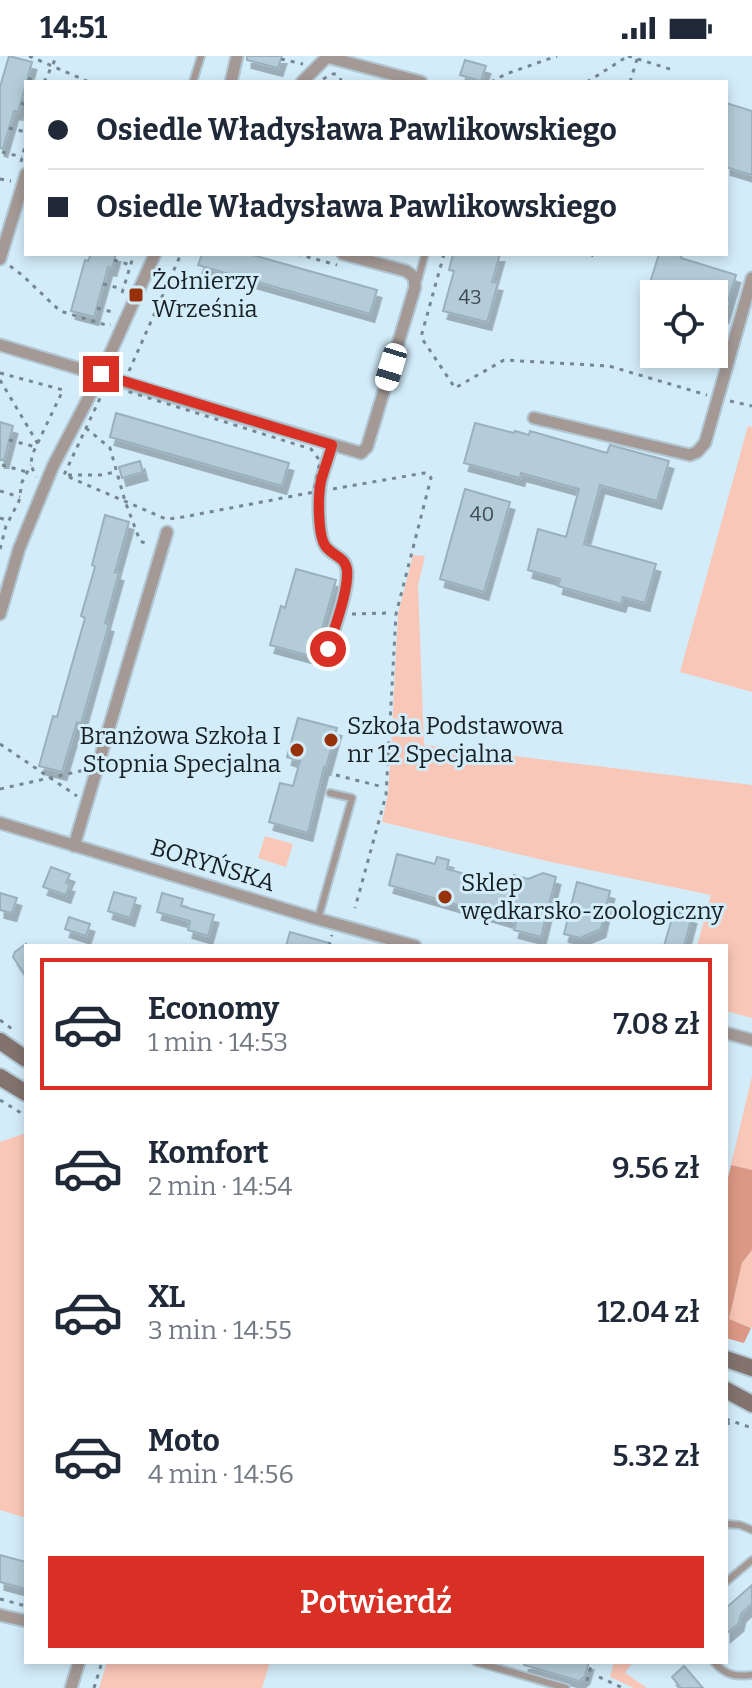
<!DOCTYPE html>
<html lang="pl">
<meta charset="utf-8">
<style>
:root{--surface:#fff;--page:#f2f2f3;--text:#1f2937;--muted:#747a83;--line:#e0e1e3;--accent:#d93025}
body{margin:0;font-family:Bitter,serif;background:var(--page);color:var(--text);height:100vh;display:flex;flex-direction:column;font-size:30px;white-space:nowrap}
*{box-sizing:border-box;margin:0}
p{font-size:26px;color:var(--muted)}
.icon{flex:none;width:44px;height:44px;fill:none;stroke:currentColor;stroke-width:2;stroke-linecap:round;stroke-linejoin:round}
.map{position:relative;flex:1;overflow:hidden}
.drawer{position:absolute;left:24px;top:888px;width:704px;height:720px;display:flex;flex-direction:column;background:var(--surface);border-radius:0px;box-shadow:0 4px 12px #0003}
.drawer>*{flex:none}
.hud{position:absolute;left:24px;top:24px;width:704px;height:176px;border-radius:0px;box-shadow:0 4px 12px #0003;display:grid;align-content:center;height:176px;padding:0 24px;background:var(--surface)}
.fabs{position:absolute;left:640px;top:224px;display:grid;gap:16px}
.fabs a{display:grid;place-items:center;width:88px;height:88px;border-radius:0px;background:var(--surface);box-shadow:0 4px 12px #0003;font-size:40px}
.end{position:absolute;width:36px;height:36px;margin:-18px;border:10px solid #d93025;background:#fff;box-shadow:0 0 0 4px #fff}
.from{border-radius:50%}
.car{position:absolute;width:24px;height:48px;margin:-24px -12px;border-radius:10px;box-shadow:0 0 6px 2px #0007;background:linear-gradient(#fff 24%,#345 0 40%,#fff 0 76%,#345 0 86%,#fff 0)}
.hud b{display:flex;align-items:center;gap:28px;height:76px;font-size:30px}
.hud b+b{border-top:2px solid var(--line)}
.hud i{width:20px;height:20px;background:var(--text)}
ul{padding:14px 0 0;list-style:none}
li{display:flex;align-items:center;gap:24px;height:132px;margin:0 16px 12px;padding:0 8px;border:4px solid transparent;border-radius:0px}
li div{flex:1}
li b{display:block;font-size:30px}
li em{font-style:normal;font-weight:600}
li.active{border-color:var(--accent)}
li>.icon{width:72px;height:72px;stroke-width:1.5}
.button{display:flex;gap:16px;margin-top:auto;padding:16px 24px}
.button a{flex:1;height:92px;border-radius:0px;background:var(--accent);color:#fff;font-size:32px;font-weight:600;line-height:92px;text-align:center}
.status{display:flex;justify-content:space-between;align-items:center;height:56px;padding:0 40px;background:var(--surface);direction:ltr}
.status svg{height:22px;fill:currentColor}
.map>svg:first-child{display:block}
</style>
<div class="status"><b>14:51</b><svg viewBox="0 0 49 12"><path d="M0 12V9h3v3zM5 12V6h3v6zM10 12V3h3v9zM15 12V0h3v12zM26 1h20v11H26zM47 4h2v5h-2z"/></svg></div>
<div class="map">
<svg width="752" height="1632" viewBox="0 0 752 1632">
<defs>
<filter id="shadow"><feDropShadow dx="4.5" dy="8" stdDeviation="0" flood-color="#0004"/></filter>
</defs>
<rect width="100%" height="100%" fill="#d3ecf9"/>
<!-- green -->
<path fill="#f9c7b7" d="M748,370l4,1v265l-72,-20z
M413,499l12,1 -7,29 6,160 328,40v233l-26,-7v-65h-29l14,-51 -160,-33 -169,-40 6,-28 4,-61 1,-1 -1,-3 6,-115z
M265,780l28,8 -7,23 -28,-9z
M752,1020v94l-21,-5z
M26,1077v385l-26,-8v-368z
M752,1194v77l-1,1 -22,-9 13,-56z
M107,1606h163l-8,26h-163z
M614,1606h19l-8,11 22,15h-13l-24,-11z"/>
<!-- forest -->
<path fill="#db9884" d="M731,1109l21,5v80l-10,13 -13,56 22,9 -7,15 -18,-5v-152z"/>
<!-- building -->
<path fill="#b4ccd8" stroke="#9ab1bd" stroke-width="2" filter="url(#shadow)" d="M9,0l23,6 -14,50 -4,-1 -11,38 -3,-1v-61z
M247,0h35l-4,12 -31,-8z
M465,4l21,6 -5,15 -21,-6z
M726,47l26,8v64l-26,-8z
M91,198h25l-4,14 -4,-1 -14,50 -23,-6 14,-51 3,1z
M202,198h47l128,36 -7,24 -172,-49z
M453,198h47l-8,28 6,1 -11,39 -44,-11 11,-40 -5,-1z
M659,198h23l-1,4 55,17 -12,40 -10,-3v-18h-59l-8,-2z
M116,357l173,50 -7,23 -172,-49z
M0,366l13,4 -9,34h-4z
M475,367l39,10 1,-2 14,4 1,-4 77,22 3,-8 59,16 -12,40 -57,-16 -16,59 72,20 -11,39 -22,-6 -2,7 -63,-18 2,-7 -32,-9 10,-41 28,8 13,-48 -58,-16 -1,5 -56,-15z
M140,405l3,11 -21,6 -3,-11z
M465,433l45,13 -26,90 -44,-13z
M105,459l24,7 -14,50 4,1 -14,50 4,1 -28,100 -4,-2 -15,50 -23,-6 14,-50 4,1 28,-99 -4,-2 14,-49 -3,-2z
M296,513l40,11 -22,77 -44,-12 11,-39 4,2z
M298,662l39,10 -11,39h-2l-16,66 -39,-11 11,-39 13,3 7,-25 -13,-4z
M397,798l38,10 2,-7 12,3 -2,9 53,15 2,-8 11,3 1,-4 14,4 15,-6 13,4 -15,60 -27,-7 2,-8 -127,-37z
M51,811l19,7 -4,9 4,1 -4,11 -23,-8z
M577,826l33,9 -9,38 -21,9 -16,-4z
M114,836l22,6 -6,20 -22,-7z
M0,837l17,5 -5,15 -12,-3z
M162,837l21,6 -2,7 33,9 -6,21 -20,-6 2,-9 -33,-9z
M674,855l18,5 -8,30h-20z
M69,861l21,7 -4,12 -21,-7z
M290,876l39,11v3h-43z
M26,888v32l-13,-19 2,-5z
M0,1499l26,7v27l-26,-7z
M752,1529v19l-11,10 -2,9 -13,11v-26z
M524,1606h65l-4,14 -6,5 -55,-16z
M684,1610l19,22h-22l-9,-11z"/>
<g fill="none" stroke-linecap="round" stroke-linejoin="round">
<defs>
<path id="lane" d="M193,26l8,-26
M418,224l7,-26
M318,863l34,-121 -22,-5
M726,1468l14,1 12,5
M726,1526l26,-22
M476,1606l90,26
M714,1606c11,13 21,15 38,13"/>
<path id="street" d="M327,1l94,25
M231,26l6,-26
M302,26l26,-26
M0,203l26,-85
M0,289l361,108 6,-6 48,-160 -1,-10 -8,-6 -63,-17
M534,362l156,37 7,-3 8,-9 47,-165
M0,558l19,-65 34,-83 48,-92 54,-120
M328,593c6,-20 21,-59 19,-79 -2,-13 -12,-13 -20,-22 -10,-10 -9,-53 -6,-67 3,-12 8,-24 11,-36
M0,767l311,94 104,29
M74,790l93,-314
M726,977l26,7
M0,1559l26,6
M71,1632l8,-26"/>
<path id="secondary" d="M0,985l26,18
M0,1021l26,16
M726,1303l26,9
M726,1334l26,14"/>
</defs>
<!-- lane casing -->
<use href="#lane" stroke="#b1c7d3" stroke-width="10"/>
<!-- street casing -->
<use href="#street" stroke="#b1c7d3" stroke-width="15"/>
<!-- secondary casing -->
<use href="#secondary" stroke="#b1c7d3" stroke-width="20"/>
<!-- path -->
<path stroke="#768790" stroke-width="3" stroke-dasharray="4 6" stroke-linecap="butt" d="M29,0l60,26
M628,0l45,14
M281,3l22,5
M28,22l8,4
M323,23l10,-5h5
M44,26l13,-26
M340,26l2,-8
M491,26l15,-8 51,-18
M587,26l41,-26
M630,26l8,-26
M21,47l5,2
M9,72l17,4
M2,96l20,5
M21,106l5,-20
M0,123l11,2
M297,198l40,11
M444,198l-23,83 34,51 49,-28 105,6 98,29
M590,198l7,4
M114,204l17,5
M10,210l12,9 38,36 46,14h5
M103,228l20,5
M122,237l12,-39
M643,243l11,4
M97,252l19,5
M714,265l12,3
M129,315l52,-117
M0,317l63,17 -31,65 -1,10 5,12
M0,324l38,64
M109,332l11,1 191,60 9,12 -6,31 -136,26 -12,1 -102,-44 38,-81z
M730,345l22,5
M86,372l24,20 15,53 15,40 10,4
M9,384l27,7
M2,409l25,7
M68,419h32l16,-3
M333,433l91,-16 5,1 2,4 -35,136 -10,181 -31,113
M0,435l20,6
M0,462l9,3
M0,493l6,-23 13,-25 3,-19 9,-17
M352,558l36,-1
M0,688l77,52
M336,719l47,12
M0,733l85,-19
M329,890l3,-11
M0,964l16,12
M0,1044l26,16
M726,1363l26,9
M726,1368l8,-2
M0,1543l26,7
M599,1621l24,11
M587,1625l5,-19
M94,1632l8,-26"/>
<!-- lane -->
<use href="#lane" stroke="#a49995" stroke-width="6"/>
<!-- street -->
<use href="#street" stroke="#a49995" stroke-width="11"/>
<!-- secondary -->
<use href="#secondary" stroke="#83736e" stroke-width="16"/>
</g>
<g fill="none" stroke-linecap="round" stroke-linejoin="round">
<!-- route -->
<path stroke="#d93025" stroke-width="10" d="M101,318l231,71c-3,12 -8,24 -11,36 -3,14 -4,57 6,67 8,9 18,9 20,22 2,20 -13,59 -19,79"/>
</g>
<!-- markers -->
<g fill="#97310b" stroke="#d3ecf9" stroke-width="3">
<rect x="128" y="231" width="16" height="16" rx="4"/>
<circle cx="331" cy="684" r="8"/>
<circle cx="297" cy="694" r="8"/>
<circle cx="445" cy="841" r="8"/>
</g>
<g text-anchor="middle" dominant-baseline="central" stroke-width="6" stroke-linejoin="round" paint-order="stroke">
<!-- number labels -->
<g font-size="20" fill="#3e4b52">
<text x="470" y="241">43</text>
<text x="482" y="458">40</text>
</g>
<!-- poi labels -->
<g font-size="24" fill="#172025" stroke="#d3ecf9" text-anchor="start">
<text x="152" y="225">Żołnierzy<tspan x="152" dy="28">Września</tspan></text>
<text x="347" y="670">Szkoła Podstawowa<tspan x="347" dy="28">nr 12 Specjalna</tspan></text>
<text x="281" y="680" text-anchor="end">Branżowa Szkoła I<tspan x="281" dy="28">Stopnia Specjalna</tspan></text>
<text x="461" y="827">Sklep<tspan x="461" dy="28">wędkarsko-zoologiczny</tspan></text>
</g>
<!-- street labels -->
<g font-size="24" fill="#172025" stroke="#d3ecf9">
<text transform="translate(213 809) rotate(17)">BORYŃSKA</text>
</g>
</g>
</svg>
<div class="fabs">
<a><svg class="icon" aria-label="locate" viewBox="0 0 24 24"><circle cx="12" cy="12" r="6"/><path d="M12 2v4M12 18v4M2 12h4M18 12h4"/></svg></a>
</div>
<i class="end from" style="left:328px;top:593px"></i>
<i class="end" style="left:101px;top:318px"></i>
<i class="car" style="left:391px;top:311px;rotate:197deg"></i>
<div class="hud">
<b><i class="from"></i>Osiedle Władysława Pawlikowskiego</b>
<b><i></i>Osiedle Władysława Pawlikowskiego</b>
</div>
<section class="drawer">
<ul>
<li class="active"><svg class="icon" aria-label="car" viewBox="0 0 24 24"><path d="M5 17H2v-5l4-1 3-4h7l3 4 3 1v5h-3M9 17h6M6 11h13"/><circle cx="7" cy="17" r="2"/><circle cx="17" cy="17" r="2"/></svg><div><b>Economy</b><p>1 min · 14:53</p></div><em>7.08 zł</em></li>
<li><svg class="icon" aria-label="car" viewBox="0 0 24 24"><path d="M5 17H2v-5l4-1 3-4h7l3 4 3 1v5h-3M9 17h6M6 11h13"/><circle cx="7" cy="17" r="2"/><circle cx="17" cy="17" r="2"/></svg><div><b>Komfort</b><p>2 min · 14:54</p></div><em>9.56 zł</em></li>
<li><svg class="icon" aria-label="car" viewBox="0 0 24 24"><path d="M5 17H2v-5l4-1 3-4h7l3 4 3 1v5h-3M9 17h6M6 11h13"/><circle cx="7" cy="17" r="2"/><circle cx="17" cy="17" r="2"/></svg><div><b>XL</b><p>3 min · 14:55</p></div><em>12.04 zł</em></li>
<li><svg class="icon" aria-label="car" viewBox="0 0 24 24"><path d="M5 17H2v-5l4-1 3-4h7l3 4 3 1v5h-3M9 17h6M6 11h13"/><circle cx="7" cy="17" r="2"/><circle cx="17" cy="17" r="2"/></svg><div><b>Moto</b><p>4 min · 14:56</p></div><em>5.32 zł</em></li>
</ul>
<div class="button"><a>Potwierdź</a></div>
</section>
</div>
